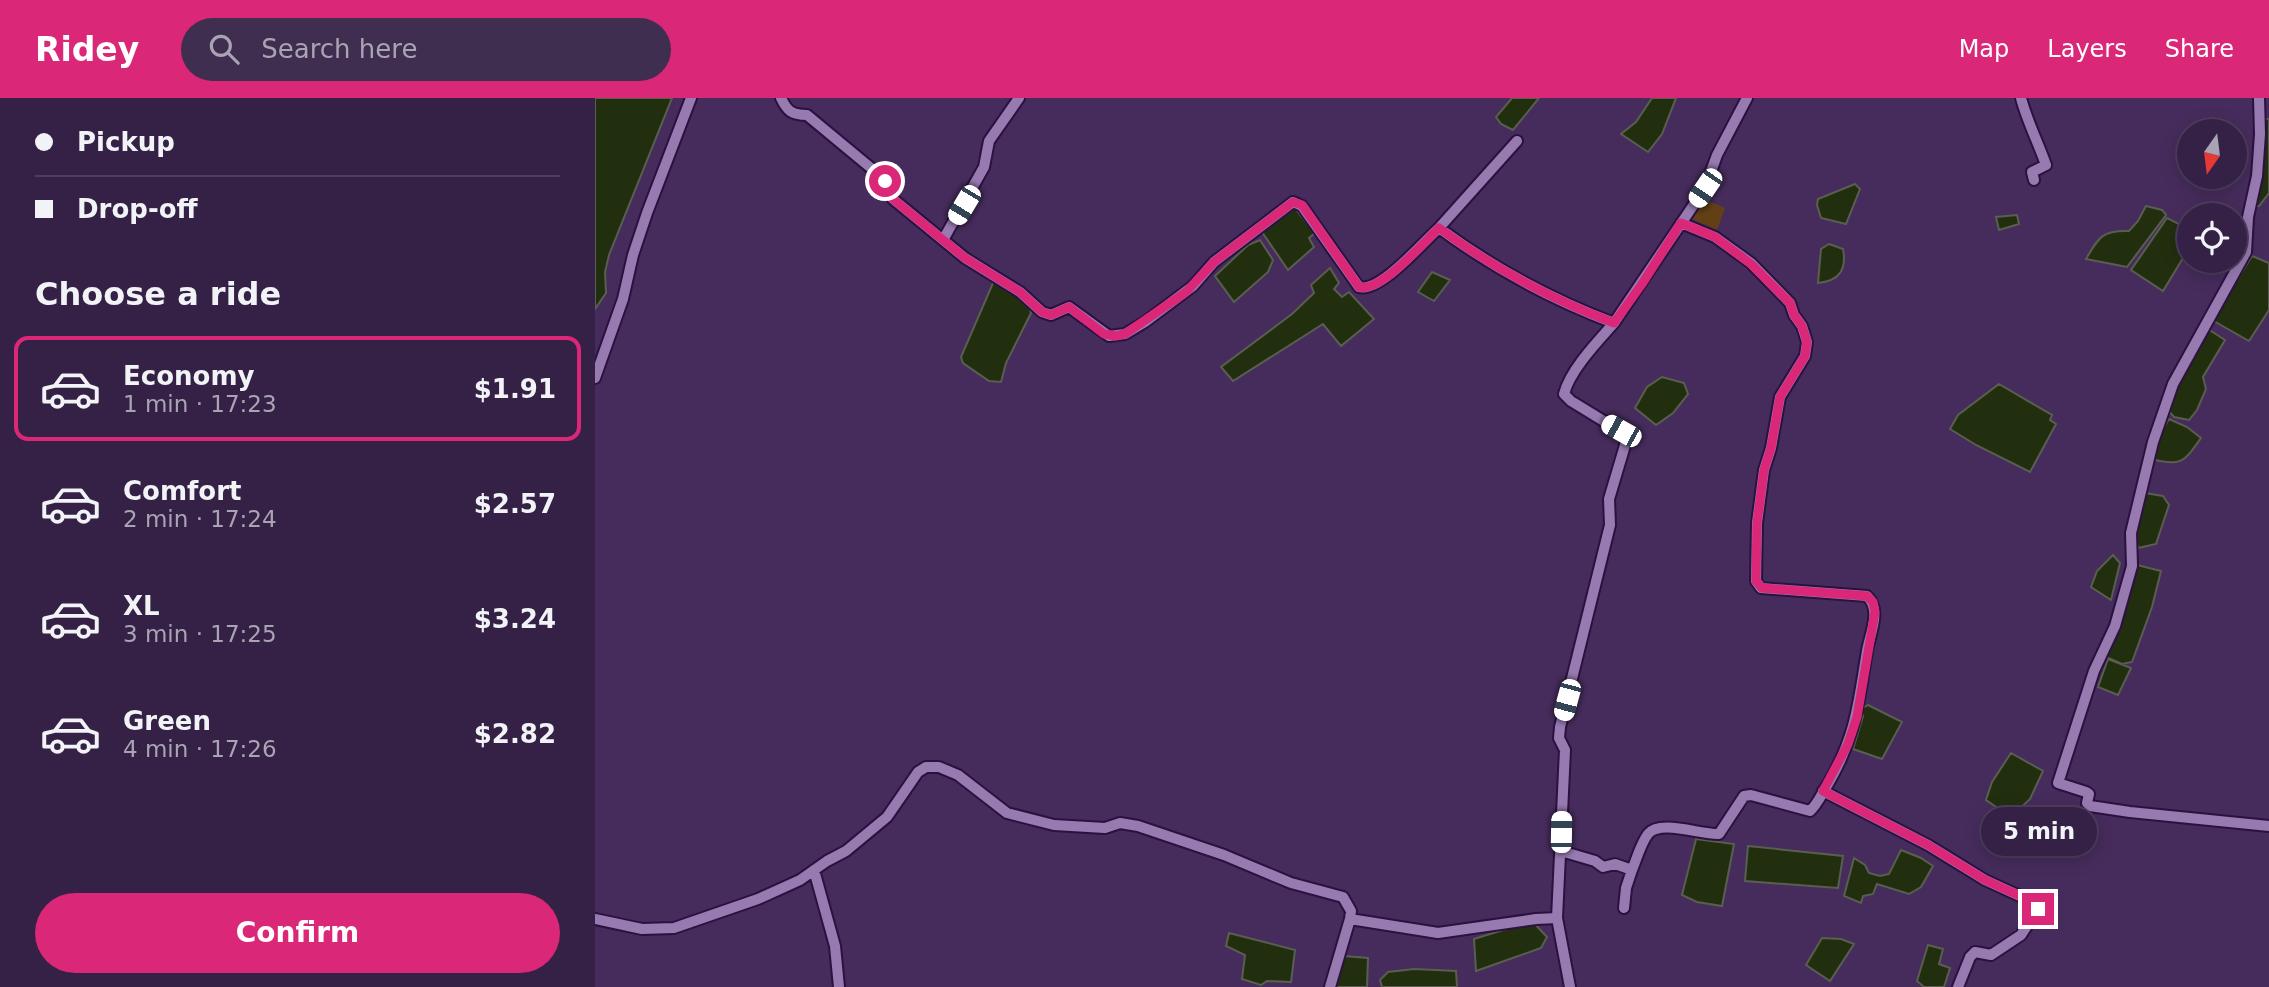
<!DOCTYPE html>
<meta charset="utf-8">
<style>
:root{--surface:#342145;--page:#3f2e50;--text:#f1f3f6;--muted:#a9a3b3;--line:#4e3e5e;--accent:#db2777}
body{margin:0;font-family:"DejaVu Sans",sans-serif;background:var(--page);color:var(--text);height:100vh;display:flex;flex-direction:column;font-size:26px;white-space:nowrap}
*{box-sizing:border-box;margin:0}
p{font-size:23px;color:var(--muted)}
.icon{flex:none;width:38px;height:38px;fill:none;stroke:currentColor;stroke-width:2;stroke-linecap:round;stroke-linejoin:round}
.map{position:relative;flex:1;overflow:hidden}
.side{display:flex;flex-direction:column;background:var(--surface);width:595px}
.side>*{flex:none}
.hud{display:grid;align-content:center;height:154px;padding:0 35px;background:var(--surface)}
.needle{width:46px;rotate:194deg}
.buttons{position:absolute;left:1582px;top:21px;display:grid;gap:14px}
.buttons a{display:grid;place-items:center;width:70px;height:70px;border-radius:50%;background:var(--surface);box-shadow:0 4px 18px #0003,0 0 0 2px var(--line);font-size:35px}
.end{position:absolute;width:32px;height:32px;margin:-16px;border:9px solid #db2777;background:#fff;box-shadow:0 0 0 4px #fff}
.from{border-radius:50%}
.bubble{position:absolute;height:49px;border-radius:24px;background:var(--surface);box-shadow:0 4px 18px #0003,0 0 0 2px var(--line);font-size:23px;font-weight:800;line-height:49px;text-align:center}
.car{position:absolute;width:21px;height:42px;margin:-21px -10px;border-radius:9px;box-shadow:0 0 5px 2px #0007;background:linear-gradient(#fff 24%,#345 0 40%,#fff 0 76%,#345 0 86%,#fff 0)}
.hud b{display:flex;align-items:center;gap:24px;height:66px;font-size:26px}
.hud b+b{border-top:2px solid var(--line)}
.hud i{width:18px;height:18px;background:var(--text)}
ul{padding:0;list-style:none}
li{display:flex;align-items:center;gap:21px;height:105px;margin:0 14px 10px;padding:0 21px;border:4px solid transparent;border-radius:14px}
li div{flex:1}
li b{display:block;font-size:26px}
li em{font-style:normal;font-weight:800}
li.on{border-color:var(--accent)}
li>.icon{width:63px;height:63px;stroke-width:1.5}
h2{padding:0 35px;font-size:32px;line-height:84px}
.cta{display:flex;gap:14px;margin-top:auto;padding:14px 35px}
.cta a{flex:1;height:80px;border-radius:42px;background:var(--accent);color:#fff;font-size:28px;font-weight:800;line-height:80px;text-align:center}
header{display:flex;align-items:center;gap:42px;box-sizing:border-box;height:98px;padding:0 35px;background:var(--accent);color:#fff}
header strong{font-size:33px}
nav{display:flex;gap:38px;margin-inline-start:auto;font-size:24px}
.search{width:490px;height:63px;background:var(--page);display:flex;align-items:center;gap:18px;box-sizing:border-box;padding:0 24px;border-radius:38px;color:var(--muted);font-size:26px}
main{display:flex;flex:1;min-height:0}
.map>svg:first-child{display:block}
</style>
<header>
<strong>Ridey</strong>
<div class="search"><svg class="icon" aria-label="search" viewBox="0 0 24 24"><circle cx="10" cy="10" r="6"/><path d="M15 15l6 6"/></svg>Search here</div>
<nav><a>Map</a><a>Layers</a><a>Share</a></nav>
</header>
<main>
<section class="side">
<div class="hud">
<b><i class="from"></i>Pickup</b>
<b><i></i>Drop-off</b>
</div>
<h2>Choose a ride</h2>
<ul>
<li class="on"><svg class="icon" aria-label="car" viewBox="0 0 24 24"><path d="M5 17H2v-5l4-1 3-4h7l3 4 3 1v5h-3M9 17h6M6 11h13"/><circle cx="7" cy="17" r="2"/><circle cx="17" cy="17" r="2"/></svg><div><b>Economy</b><p>1 min · 17:23</p></div><em>$1.91</em></li>
<li><svg class="icon" aria-label="car" viewBox="0 0 24 24"><path d="M5 17H2v-5l4-1 3-4h7l3 4 3 1v5h-3M9 17h6M6 11h13"/><circle cx="7" cy="17" r="2"/><circle cx="17" cy="17" r="2"/></svg><div><b>Comfort</b><p>2 min · 17:24</p></div><em>$2.57</em></li>
<li><svg class="icon" aria-label="car" viewBox="0 0 24 24"><path d="M5 17H2v-5l4-1 3-4h7l3 4 3 1v5h-3M9 17h6M6 11h13"/><circle cx="7" cy="17" r="2"/><circle cx="17" cy="17" r="2"/></svg><div><b>XL</b><p>3 min · 17:25</p></div><em>$3.24</em></li>
<li><svg class="icon" aria-label="car" viewBox="0 0 24 24"><path d="M5 17H2v-5l4-1 3-4h7l3 4 3 1v5h-3M9 17h6M6 11h13"/><circle cx="7" cy="17" r="2"/><circle cx="17" cy="17" r="2"/></svg><div><b>Green</b><p>4 min · 17:26</p></div><em>$2.82</em></li>
</ul>
<div class="cta"><a>Confirm</a></div>
</section>
<div class="map">
<svg width="1674" height="889" viewBox="0 0 1674 889">
<rect width="100%" height="100%" fill="#462c5c"/>
<!-- green -->
<path fill="#623f14" d="M1109,101l21,9 -8,22 -28,-12z"/>
<!-- water -->
<path fill="#222f0f" stroke="#595e50" stroke-width="2" d="M0,0h77l-63,157 -4,17 1,21 -11,16z
M917,0h27l-26,32 -12,-6 -5,-7z
M1057,0h24l-14,36 -14,18 -27,-18 15,-12z
M1671,21h3v74l-10,13 -8,1 11,-85z
M1260,86l5,5 -14,35 -25,-6 -4,-13 1,-6z
M1551,108l16,4 4,5 -39,52 -41,-8c13,-22 16,-29 43,-28l9,-10z
M699,109l21,26 -6,5 5,9 -26,23 -26,-38z
M1422,117l2,9 -20,6 -3,-13z
M1572,120l22,11v19l-26,43 -32,-21z
M665,142l13,20 -5,12 -34,30 -19,-26 33,-31z
M1234,146l14,5c4,21 -4,32 -25,34l3,-34z
M1657,158l17,7v47l-20,31 -37,-21z
M735,170l9,15 -5,6 8,8 7,-5 25,27 -33,27 -18,-22 -90,57 -12,-14 71,-53 22,-21 -3,-8z
M837,174l18,8 -16,21 -16,-9z
M398,185h10l27,25 1,5 -25,50 -5,19 -12,-1 -26,-18 -2,-6z
M1613,231l17,11 -22,37 3,12 -9,21 -8,10 -15,-3 -7,-8 11,-30z
M1067,279l22,6 4,11 -15,19 -17,12 -21,-17 12,-21z
M1404,286l53,31 -2,5 6,4 -26,48 -54,-27 -26,-16 8,-14z
M1574,321l18,8 14,11c-17,24 -20,29 -49,21l2,-16z
M1550,395l18,3 6,9 -13,39 -18,4 -3,-13z
M1518,457l7,8 -9,37 -20,-13 6,-16z
M1542,467l24,6 -9,36 -20,55 -10,2 -16,-7 12,-27z
M1513,561l23,9 -13,27 -20,-8z
M1273,607l34,17 -20,37 -29,-10 10,-33 -3,-7z
M1416,655l32,18 -13,28 -19,18 -25,-17 6,-18z
M1101,741l38,5 -12,62 -25,-4 -15,-7z
M1153,748l95,10 -5,32 -93,-7z
M1306,752l20,8 12,8 -12,21 -12,7 -32,-10 -4,10 -10,2 -2,7 -17,-7 10,-38 11,7 4,8 11,3 9,-2z
M937,823l15,16 -6,11 -65,23 -2,-32z
M634,835l66,17 -4,32 -24,-1 -6,4 -19,-6 3,-24 -19,-9z
M1227,840l19,1 13,5 -24,37 -24,-16z
M1333,847l15,4 -4,15 11,4 -6,19h-20l-7,-6z
M748,858l25,2 -1,29h-32z
M819,871l42,2 1,16h-75l-2,-7 8,-8z"/>
<g fill="none" stroke-linecap="round" stroke-linejoin="round">
<defs>
<path id="minor" d="M186,0c6,13 11,17 26,17l70,58c8,8 9,17 16,26l72,59 55,34 22,20 9,3 18,-8 40,29 16,-2 20,-12 48,-36 21,-24 79,-60 9,4 57,81c21,6 64,-45 80,-59
M1426,0c6,23 17,44 25,67l-14,7 2,8
M1664,0l1,36 -3,42 -9,41 -2,35 -73,132 -20,58 -22,91 1,33 -17,60 -21,45 -36,112 28,9 3,2 -2,9 3,3 40,6 139,14
M922,43l-78,87c53,39 114,72 175,95l91,-135 12,-33 30,-57
M348,142l41,-73 5,-26 30,-43
M0,280l28,-79 10,-44 14,-42 44,-115
M1228,693l105,54 57,35 50,23 3,6 -17,26 -30,20 -16,-3 -5,5 -12,30
M966,753l34,10 8,6 12,-3 17,6c5,-12 9,-27 16,-36 12,-15 53,1 71,0l25,-38 7,-1 59,16c8,-7 12,-18 18,-27 28,-48 30,-79 39,-133 3,-18 15,-41 0,-55l-106,-8 -5,-7 1,-58 7,-53 7,-22 9,-51 25,-41 2,-14 -5,-16 -8,-11 -4,-12 -39,-40 -36,-26 -34,-14
M219,772l21,76 4,41
M1029,810l2,-20 6,-18
M0,821l47,10 32,-1 84,-29 42,-19 27,-19 19,-10 41,-34 31,-45 8,-5h13l19,8 49,38 47,12 51,3 15,-5 18,3 86,29 67,28 52,14 8,14 -1,8
M735,889l20,-68 88,14 98,-14 21,-1
M975,889l-13,-69 8,-168 -6,-12 1,-11 50,-202 -1,-26 17,-57 -1,-6 -5,-5 -49,-30 -7,-7c6,-24 34,-53 50,-71"/>
</defs>
<!-- minor casing -->
<use href="#minor" stroke="#2c1140" stroke-width="14"/>
<!-- minor -->
<use href="#minor" stroke="#977ab0" stroke-width="10"/>
</g>
<g fill="none" stroke-linecap="round" stroke-linejoin="round">
<!-- route -->
<path stroke="#db2777" stroke-width="9" d="M290,83l2,9 6,9 72,59 55,34 22,20 9,3 18,-8 35,27 12,2 9,-2 61,-42 28,-30 79,-60 9,3 57,82c21,6 64,-44 80,-59 53,39 114,72 175,95l28,-39 39,-61 34,14 36,27 39,39 4,12 8,11 5,16 -2,14 -25,41 -9,51 -7,22 -7,53 -1,58 6,7 105,8 6,6 2,10 -18,105 -9,27 -25,47 105,54 57,35 50,23 3,6"/>
</g>
</svg>
<div class="buttons">
<a><svg class="needle" viewBox="-14 -14 28 28"><path d="M0-13l5 13h-10z" fill="#e53935"/><path d="M0 13l5-13h-10z" fill="#a9a3b3"/></svg></a>
<a><svg class="icon" aria-label="locate" viewBox="0 0 24 24"><circle cx="12" cy="12" r="6"/><path d="M12 2v4M12 18v4M2 12h4M18 12h4"/></svg></a>
</div>
<i class="end from" style="left:290px;top:83px"></i>
<i class="end" style="left:1443px;top:811px"></i>
<div class="bubble" style="left:1386px;top:709px;width:116px">5 min</div>
<i class="car" style="left:1110px;top:90px;rotate:214deg"></i>
<i class="car" style="left:369px;top:107px;rotate:211deg"></i>
<i class="car" style="left:1026px;top:333px;rotate:299deg"></i>
<i class="car" style="left:972px;top:602px;rotate:195deg"></i>
<i class="car" style="left:966px;top:734px;rotate:1deg"></i>
</div>
</main>
